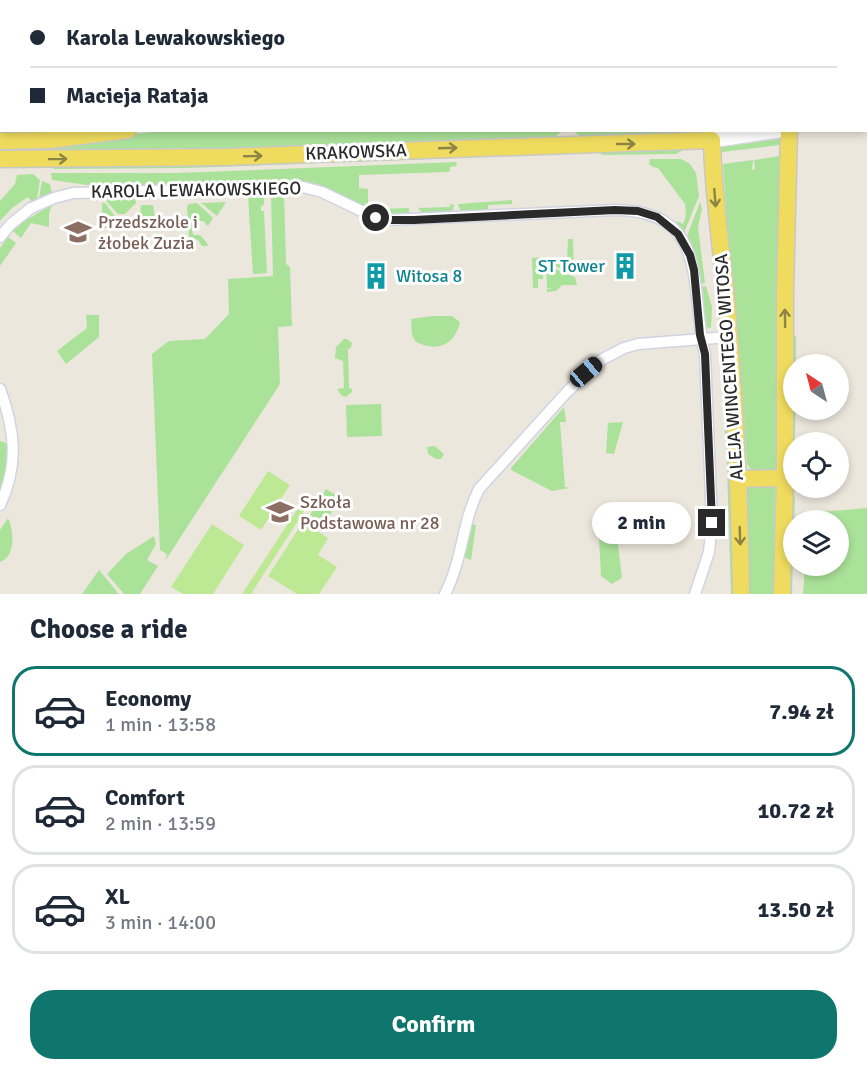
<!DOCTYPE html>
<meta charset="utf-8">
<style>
:root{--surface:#fff;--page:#f2f2f3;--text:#1f2937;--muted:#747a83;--line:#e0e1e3;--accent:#0f766e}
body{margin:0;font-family:Signika,sans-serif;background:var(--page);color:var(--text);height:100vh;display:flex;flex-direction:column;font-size:22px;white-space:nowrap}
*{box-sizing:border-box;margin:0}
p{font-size:20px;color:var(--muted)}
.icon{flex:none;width:33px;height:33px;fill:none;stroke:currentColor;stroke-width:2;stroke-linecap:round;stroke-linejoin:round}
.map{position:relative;height:594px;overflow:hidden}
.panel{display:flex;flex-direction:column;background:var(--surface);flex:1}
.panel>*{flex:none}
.guide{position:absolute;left:0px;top:0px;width:867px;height:132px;box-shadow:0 3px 9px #0003;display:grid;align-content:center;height:132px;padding:0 30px;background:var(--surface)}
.needle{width:39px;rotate:324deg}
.fabs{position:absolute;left:783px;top:354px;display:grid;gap:12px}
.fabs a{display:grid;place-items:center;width:66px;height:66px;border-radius:50%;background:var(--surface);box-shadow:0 3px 9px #0003;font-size:30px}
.end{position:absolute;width:27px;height:27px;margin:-14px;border:8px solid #2a2a2a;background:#fff;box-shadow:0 0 0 3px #fff}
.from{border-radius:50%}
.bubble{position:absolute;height:42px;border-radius:21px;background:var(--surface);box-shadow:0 3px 9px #0003;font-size:20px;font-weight:800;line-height:42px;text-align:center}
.car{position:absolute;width:18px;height:36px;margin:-18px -9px;border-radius:8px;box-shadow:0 0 4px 2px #0007;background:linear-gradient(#222 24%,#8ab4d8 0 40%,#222 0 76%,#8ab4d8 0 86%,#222 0)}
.guide b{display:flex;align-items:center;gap:21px;height:57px;font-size:22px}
.guide b+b{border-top:2px solid var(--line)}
.guide i{width:15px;height:15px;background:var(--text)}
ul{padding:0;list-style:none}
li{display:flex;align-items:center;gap:18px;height:90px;margin:0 12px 9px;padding:0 18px;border:3px solid var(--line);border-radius:24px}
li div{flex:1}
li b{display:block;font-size:22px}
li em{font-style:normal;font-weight:800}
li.selected{border-color:var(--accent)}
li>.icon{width:54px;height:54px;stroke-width:1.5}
h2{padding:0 30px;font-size:27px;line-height:72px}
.primary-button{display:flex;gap:12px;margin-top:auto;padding:12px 30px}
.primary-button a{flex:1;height:69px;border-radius:24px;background:var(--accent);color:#fff;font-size:24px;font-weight:800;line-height:69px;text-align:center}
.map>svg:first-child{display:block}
</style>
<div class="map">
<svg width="867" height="594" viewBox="0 0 867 594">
<rect width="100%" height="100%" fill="#ece7dc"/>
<!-- green -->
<path fill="#abe299" d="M167,130l395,1 -8,7 -332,13 -172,2v-8z
M573,131h112v2l-104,4z
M781,139l-1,6 -58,7v-5z
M685,149l-9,5 -74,1 -3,-4z
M454,153l1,5 -268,10 -133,1 -4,-5z
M780,156l-4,197 4,39 -1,75 -3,3c-11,2 -25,7 -29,-7l-3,-50 -7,-42 -14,-207 30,-4 -1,9 3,1 -1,-10z
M650,159h31l9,5 6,9 3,23 -15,37 -8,-10 1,-2 6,3 3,-8 -1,-12 -27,-36 -5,-1 -4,-3z
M456,162l1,4 -7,1v4l-2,1 -89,3v13l9,1v14l10,1 1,5 30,-1v5c-25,13 -67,-18 -90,-27 -8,-3 -19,-3 -28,-4l-194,6v-3h-10l-35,-5 -1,-7h126z
M33,174l7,6 -3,19 -5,3 -4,-5 -16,11 -12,13v-20l15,-17 2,-9z
M42,181l8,3 2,9 -13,5z
M271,194h13l2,70 4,3 2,59 -14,1 2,57 -115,177 2,-7 -7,-4 -8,-196 17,-13 36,-2 24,-25 -1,-35 45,-3z
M264,195v10l-3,1v5h3l3,62 -14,1 -5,-78z
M107,198h28l1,5 -11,11h-7l-11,-12z
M512,200v4l-24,1v6l-27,2 -3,-9z
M226,202l-9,14 -16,-13z
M700,202l2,7 -4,18 7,56 -6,1 -4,-29 -8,-19z
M102,203h3l9,12v4l-7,9h-4z
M197,203l16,15 -5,8 -5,-5h-9v8h-2l1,6h7l7,8 1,3h-6l-4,-6 -9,-3 -2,-31 2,-2z
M450,204l4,1 -2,8 -29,1 -5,-6 32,-1z
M52,205l-3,8v14l-18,-4 -10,15 -8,-7 13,-11z
M141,205h12l2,13h-15z
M8,237l8,6 -16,23v-18z
M568,239h5l1,35 -24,-10v-5h17z
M542,257l1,22h-5v9h-5l-1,-30z
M546,265l29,12 2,8h-15l-6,6 -9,1v-3l6,-1h-6z
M706,286l6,21 -1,21 -7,-1 -1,-39 -3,-1z
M86,315h13v22l-33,27 -9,-13 30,-23z
M432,316h20l8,6c-5,24 -24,30 -44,20l-4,-7 -1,-16z
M792,336h4v28h-2v46h2l-3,59 -1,-1z
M344,339h3l5,4 -1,5 -3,1 1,39 3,1v3l-6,5 -5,-2 -4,-6 7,-1 -1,-27 -8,-3 1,-11z
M718,343l6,3 11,248h-4l-4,-127 -7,-115z
M381,404l1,32 -35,1 -1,-32z
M564,407l2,15h-6l5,65 5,1 -18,3 -41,-21v-2z
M623,422l-9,32 -8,-1 2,-30z
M0,441l4,1 5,4 -5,38 -4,9z
M435,446l9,8 -3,5h-5l-8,-5 -1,-7z
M748,485h24l3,4 -1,58 3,47h-30l-1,-107z
M326,489l15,9 -17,26 -14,-9z
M795,497l-3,97h-5l5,-94z
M867,508v86h-64l2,-28h33v-46h-30v-7z
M8,518c6,13 8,38 -8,44v-32z
M615,519l7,59 -10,6 -11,-8 -3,-56z
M472,524l4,1 -5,35 -7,-3z
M154,536l2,8 -9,16 11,6 -18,28h-16l-17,-20 19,-20z
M99,570l20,24h-37z"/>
<!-- pitch -->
<path fill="#bde995" d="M268,471l22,14 -29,45 -22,-14z
M306,496l6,3 -61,95h-9z
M303,522l25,16 -10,17 19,12 -18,27h-22l-29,-18z
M212,524l32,21 -31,49h-30l-12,-7z"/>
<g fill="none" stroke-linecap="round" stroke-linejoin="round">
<defs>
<path id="street" d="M0,237l11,-13 20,-16 23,-10 19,-5 230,-6 19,5 54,26 9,2 230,-10c96,0 74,78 90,144l7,169 -3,29 -14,42
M0,389c15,41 19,76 0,116
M445,594c18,-35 17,-72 34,-105l88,-97 34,-32 23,-12 14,-4 91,-7"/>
<path id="secondary" d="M725,2v-2
M793,2v-2
M866,62h1
M866,115h1
M712,130v10l67,-10"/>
<path id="primary" d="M0,141l49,-1 79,-10
M0,159l226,-2 486,-17c1,56 10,111 15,167 8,96 13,191 14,287
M738,479l47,-1
M782,594l3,-116v-185l4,-163"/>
</defs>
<!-- street casing -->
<use href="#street" stroke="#d1d3e3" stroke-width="13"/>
<!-- secondary casing -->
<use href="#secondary" stroke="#d1d3e3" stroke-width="17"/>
<!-- primary casing -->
<use href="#primary" stroke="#c8c8c8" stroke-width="19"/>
<!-- street -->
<use href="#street" stroke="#fff" stroke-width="10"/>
<!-- secondary -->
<use href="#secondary" stroke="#fff" stroke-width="15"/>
<!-- primary -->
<use href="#primary" stroke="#efdc5e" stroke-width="16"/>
</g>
<!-- one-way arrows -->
<defs><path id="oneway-shaft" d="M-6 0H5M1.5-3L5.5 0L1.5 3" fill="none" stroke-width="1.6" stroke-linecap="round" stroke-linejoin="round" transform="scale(1.5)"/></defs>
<g stroke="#8c8344">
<use href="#oneway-shaft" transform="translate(626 144)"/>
<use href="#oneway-shaft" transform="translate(448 148) rotate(-2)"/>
<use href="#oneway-shaft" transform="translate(253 156) rotate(-2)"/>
<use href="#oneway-shaft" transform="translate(58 159) rotate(-1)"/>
<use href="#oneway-shaft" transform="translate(715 198) rotate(85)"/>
<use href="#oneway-shaft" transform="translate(785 318) rotate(-91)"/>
<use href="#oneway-shaft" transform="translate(740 536) rotate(88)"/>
</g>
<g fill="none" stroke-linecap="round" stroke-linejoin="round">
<!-- route -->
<path stroke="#2a2a2a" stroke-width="8" d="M376,218l9,2h29l201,-10 23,1 19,6 21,17 12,21 4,15 6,65 5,19 7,169"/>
</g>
<!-- icons -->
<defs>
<symbol id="school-bare" viewBox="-9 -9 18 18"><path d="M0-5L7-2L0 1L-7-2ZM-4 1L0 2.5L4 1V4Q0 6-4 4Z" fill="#8d6e63" stroke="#fff" stroke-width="2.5" paint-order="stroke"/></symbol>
<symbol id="building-bare" viewBox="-9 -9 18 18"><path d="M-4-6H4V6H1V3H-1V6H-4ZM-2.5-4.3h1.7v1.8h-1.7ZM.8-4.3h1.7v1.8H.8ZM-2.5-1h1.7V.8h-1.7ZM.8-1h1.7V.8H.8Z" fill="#0f9aa8" stroke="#fff" stroke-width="2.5" paint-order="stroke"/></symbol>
</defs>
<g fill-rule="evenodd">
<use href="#school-bare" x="59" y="213" width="38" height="38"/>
<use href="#building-bare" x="606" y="247" width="38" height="38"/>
<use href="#building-bare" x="357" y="257" width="38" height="38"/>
<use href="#school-bare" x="261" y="493" width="38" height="38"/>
</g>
<g text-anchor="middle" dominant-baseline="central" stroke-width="6" stroke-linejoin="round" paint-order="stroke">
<!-- street labels -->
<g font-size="18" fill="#2a2a2a" stroke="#fff">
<text transform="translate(356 152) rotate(-2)">KRAKOWSKA</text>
<text transform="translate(196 190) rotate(-1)">KAROLA LEWAKOWSKIEGO</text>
<text transform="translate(729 367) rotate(-94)">ALEJA WINCENTEGO WITOSA</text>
</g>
<!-- education labels -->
<g font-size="18" fill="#785e54" stroke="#fff" text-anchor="start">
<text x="98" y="222">Przedszkole i<tspan x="98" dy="21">żłobek Zuzia</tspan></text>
<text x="300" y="502">Szkoła<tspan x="300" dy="21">Podstawowa nr 28</tspan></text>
</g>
<!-- culture labels -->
<g font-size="18" fill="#0d838f" stroke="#fff" text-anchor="end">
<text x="605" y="266">ST Tower</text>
<text x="396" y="276" text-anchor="start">Witosa 8</text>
</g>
</g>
</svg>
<div class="fabs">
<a><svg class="needle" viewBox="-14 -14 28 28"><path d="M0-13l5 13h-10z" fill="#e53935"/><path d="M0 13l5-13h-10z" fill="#747a83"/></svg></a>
<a><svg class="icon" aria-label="locate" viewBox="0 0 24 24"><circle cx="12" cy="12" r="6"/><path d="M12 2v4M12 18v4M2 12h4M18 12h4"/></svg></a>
<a><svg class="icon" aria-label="layers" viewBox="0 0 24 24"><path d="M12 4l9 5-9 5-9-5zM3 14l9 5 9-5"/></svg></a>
</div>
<i class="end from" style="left:376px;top:218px"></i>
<i class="end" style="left:712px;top:523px"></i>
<div class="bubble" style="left:592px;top:502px;width:99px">2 min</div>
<i class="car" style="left:586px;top:372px;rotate:50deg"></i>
<div class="guide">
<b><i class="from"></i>Karola Lewakowskiego</b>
<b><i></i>Macieja Rataja</b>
</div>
</div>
<section class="panel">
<h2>Choose a ride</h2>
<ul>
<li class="selected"><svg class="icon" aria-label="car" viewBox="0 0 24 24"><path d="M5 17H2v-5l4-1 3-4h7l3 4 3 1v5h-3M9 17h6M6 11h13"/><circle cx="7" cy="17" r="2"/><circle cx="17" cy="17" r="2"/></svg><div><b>Economy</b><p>1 min · 13:58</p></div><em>7.94 zł</em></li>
<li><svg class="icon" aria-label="car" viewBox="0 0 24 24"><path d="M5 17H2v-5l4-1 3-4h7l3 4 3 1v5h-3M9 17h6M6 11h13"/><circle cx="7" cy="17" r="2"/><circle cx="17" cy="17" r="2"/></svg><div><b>Comfort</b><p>2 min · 13:59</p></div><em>10.72 zł</em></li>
<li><svg class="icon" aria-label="car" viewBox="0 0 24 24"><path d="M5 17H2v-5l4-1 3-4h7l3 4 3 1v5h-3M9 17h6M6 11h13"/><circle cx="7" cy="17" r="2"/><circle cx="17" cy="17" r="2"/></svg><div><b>XL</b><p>3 min · 14:00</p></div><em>13.50 zł</em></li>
</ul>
<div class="primary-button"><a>Confirm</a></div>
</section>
